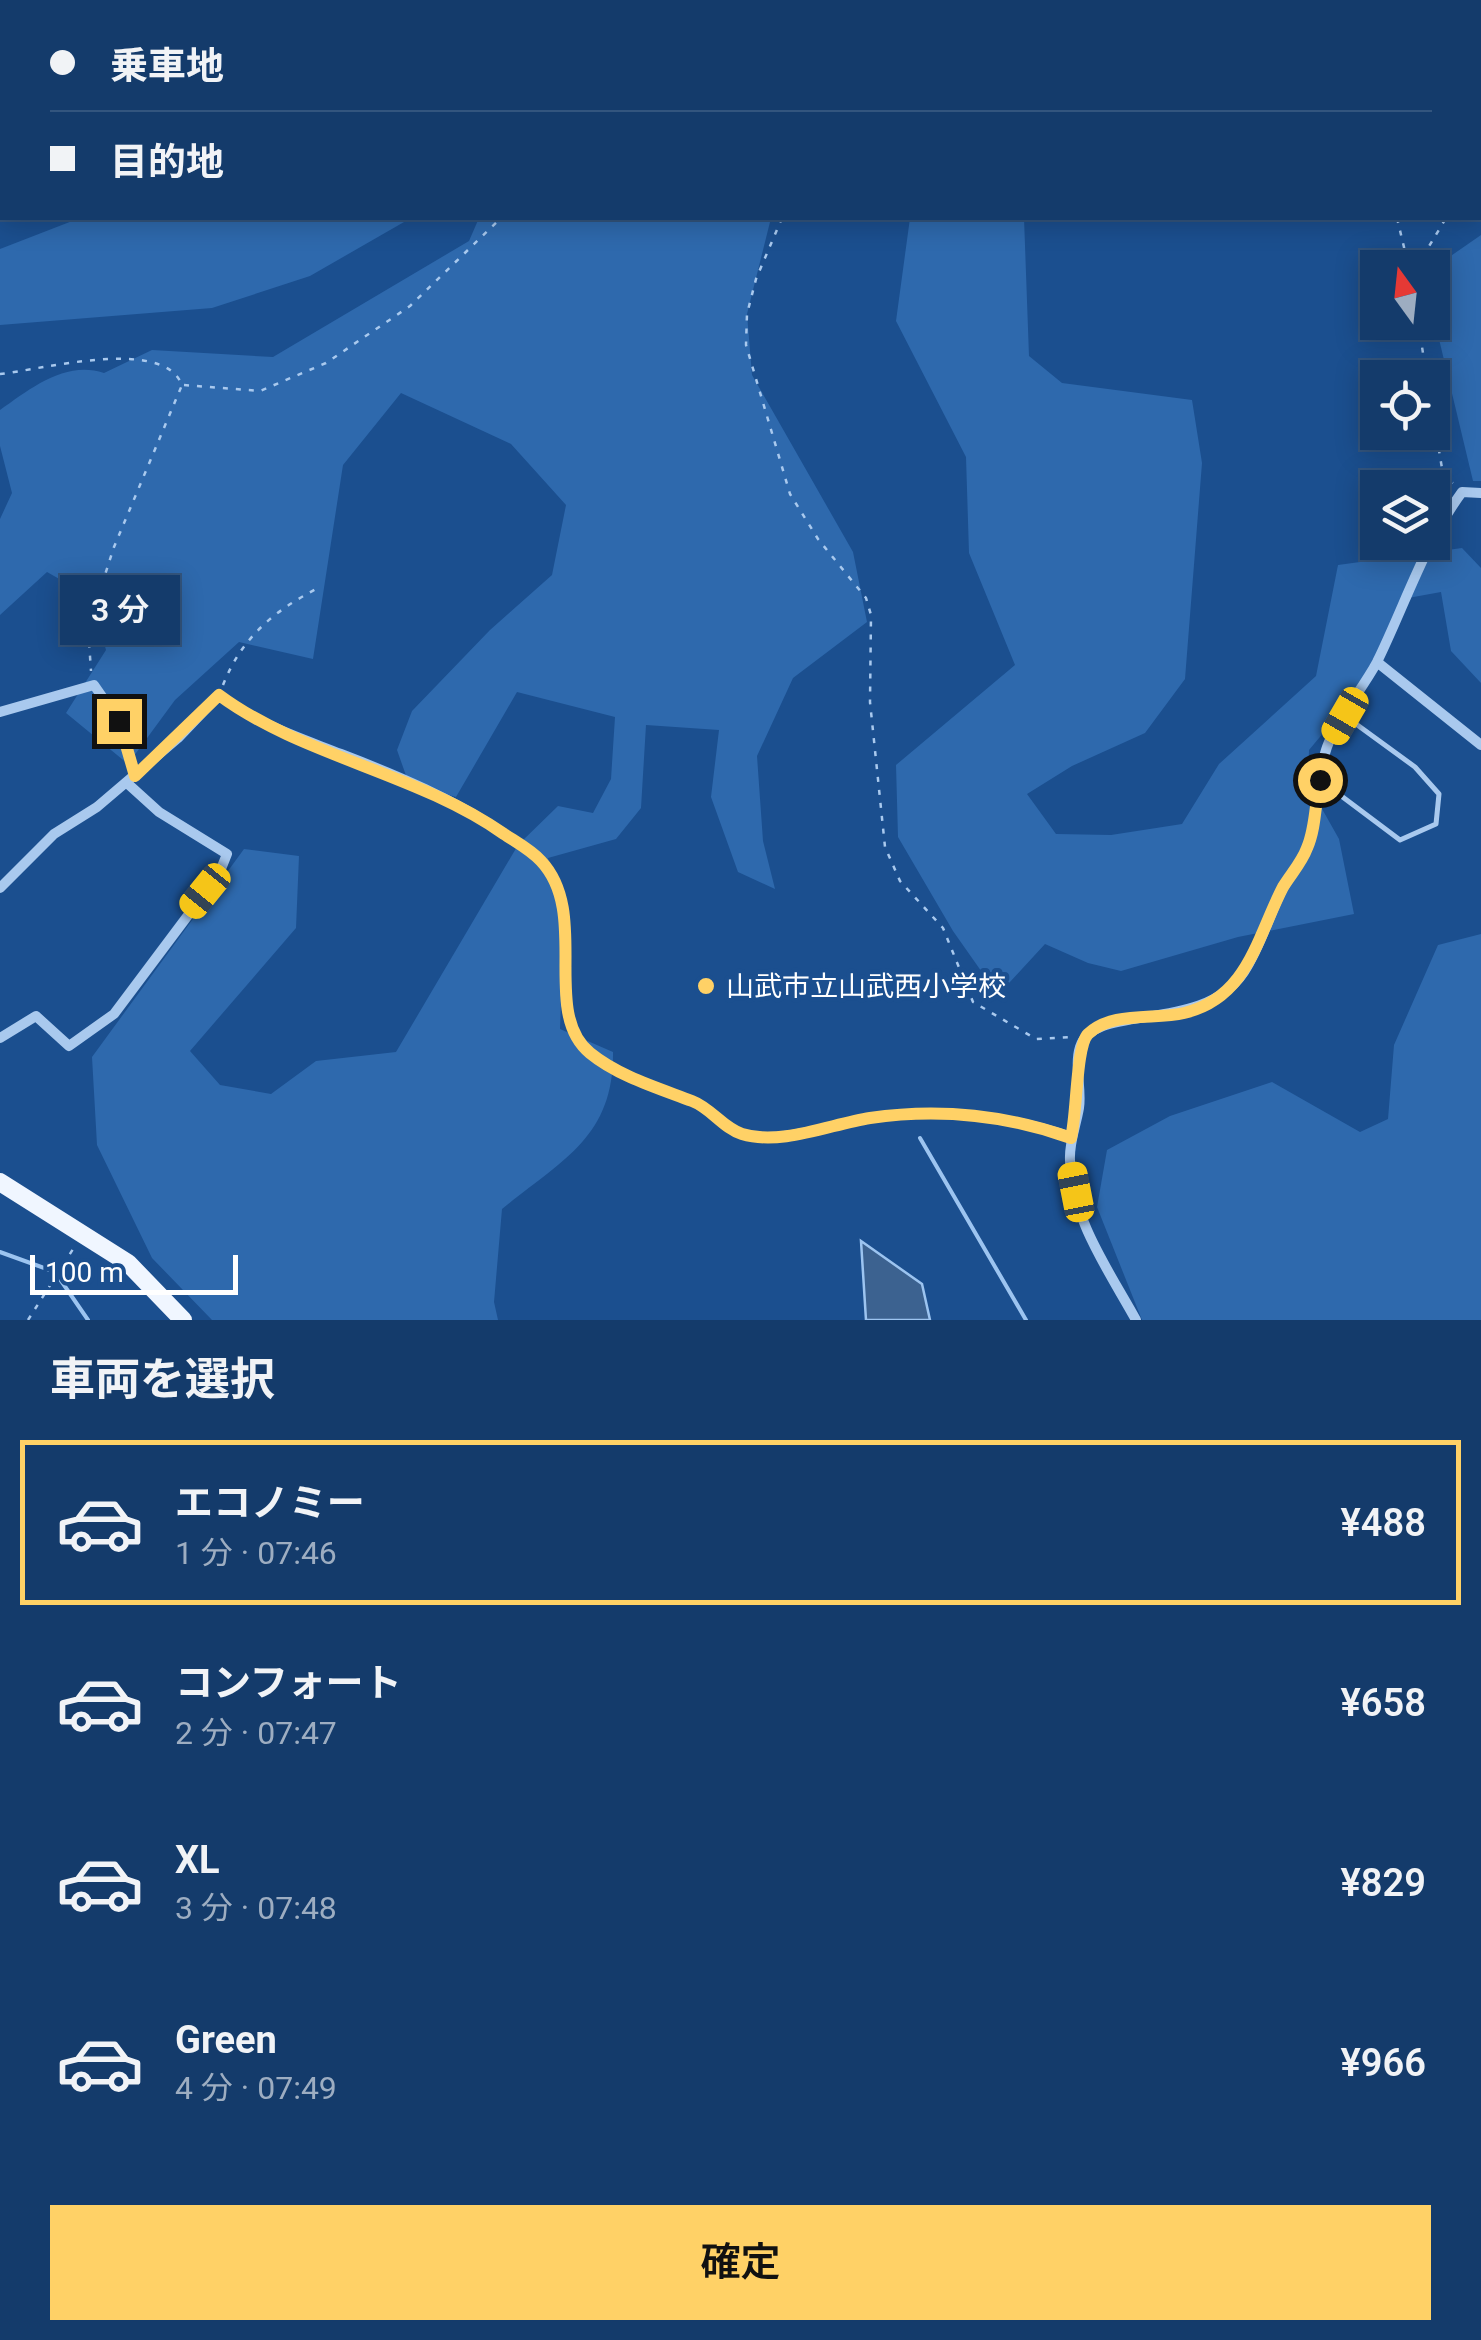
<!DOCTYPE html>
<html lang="ja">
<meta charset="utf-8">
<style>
:root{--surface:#143b6b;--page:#1d4271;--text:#f1f3f6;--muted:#9dadc1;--line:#33557e;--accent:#ffd166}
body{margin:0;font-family:Roboto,"Noto Sans JP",sans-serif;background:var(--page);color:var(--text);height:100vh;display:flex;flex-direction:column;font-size:38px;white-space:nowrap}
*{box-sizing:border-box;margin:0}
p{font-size:32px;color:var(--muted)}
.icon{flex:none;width:55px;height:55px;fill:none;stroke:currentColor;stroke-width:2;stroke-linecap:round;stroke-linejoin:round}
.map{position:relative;height:1320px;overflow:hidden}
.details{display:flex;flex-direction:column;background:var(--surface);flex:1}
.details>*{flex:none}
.top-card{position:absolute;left:0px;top:0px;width:1482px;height:220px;box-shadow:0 5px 25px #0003,0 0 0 2px var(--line);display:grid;align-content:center;height:220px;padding:0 50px;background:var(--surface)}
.needle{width:65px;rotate:345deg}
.fabs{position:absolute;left:1360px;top:250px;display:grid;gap:20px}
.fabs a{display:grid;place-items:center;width:90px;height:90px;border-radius:0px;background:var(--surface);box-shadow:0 5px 25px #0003,0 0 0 2px var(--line);font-size:50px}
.scale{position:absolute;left:30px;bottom:25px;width:208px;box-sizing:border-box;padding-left:10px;border:5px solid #fff;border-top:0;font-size:28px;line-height:35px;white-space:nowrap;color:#fff;-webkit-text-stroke:8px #1b4f8f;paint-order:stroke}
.end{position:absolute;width:45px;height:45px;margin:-22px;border:12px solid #ffd166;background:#111;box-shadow:0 0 0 5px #111}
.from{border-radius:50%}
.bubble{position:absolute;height:70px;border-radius:0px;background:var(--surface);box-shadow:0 5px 25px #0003,0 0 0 2px var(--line);font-size:32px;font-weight:600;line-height:70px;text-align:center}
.car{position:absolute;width:30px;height:60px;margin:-30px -15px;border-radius:12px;box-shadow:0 0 8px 2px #0007;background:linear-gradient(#f5c518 24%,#345 0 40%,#f5c518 0 76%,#345 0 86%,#f5c518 0)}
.top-card b{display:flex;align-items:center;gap:35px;height:95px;font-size:38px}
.top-card b+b{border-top:2px solid var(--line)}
.top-card i{width:25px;height:25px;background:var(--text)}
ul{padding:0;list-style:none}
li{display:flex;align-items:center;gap:30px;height:165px;margin:0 20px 15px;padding:0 30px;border:5px solid transparent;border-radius:0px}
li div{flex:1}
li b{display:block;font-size:38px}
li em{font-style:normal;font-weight:600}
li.current{border-color:var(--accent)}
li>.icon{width:90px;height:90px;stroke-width:1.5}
h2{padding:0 50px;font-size:45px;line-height:120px}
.button{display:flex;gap:20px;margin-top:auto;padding:20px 50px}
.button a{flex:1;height:115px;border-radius:0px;background:var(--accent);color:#111;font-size:40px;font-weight:600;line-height:115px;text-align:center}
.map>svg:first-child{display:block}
</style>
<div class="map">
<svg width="1481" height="1320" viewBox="0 0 1481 1320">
<rect width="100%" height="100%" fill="#1b4f8f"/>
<!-- green -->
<path fill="#2e69ad" d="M80,218h331l-101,58 -98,32 -212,17v-76z
M479,218h292l-24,96 5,61 101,177 14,70 -74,56 -36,78 6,85 12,48 -37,-17 -27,-75 8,-67 -73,-5 -5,83 -25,31 -68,19 16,61 -4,110 53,23c1,85 -51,108 -111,157l-8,93 4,18h-286l-60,-62 -55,-113 -5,-88 152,-208 55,7 -3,72 -106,123 30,34 51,9 45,-33 80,-9 122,-207 40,-39 35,7 18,-34 4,-62 -98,-25 -61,105 -47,-13 -12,-34 15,-39 78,-81 62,-55 14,-70 -55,-61 -110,-51 -58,72 -30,194 -74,-17 -64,58 -47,64 -62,-51 40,-63 -15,-53 -44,-25 -47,43v-96l12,-26 -12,-47v-36c31,-22 66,-50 104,-37l48,-23 121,7 196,-116z
M910,218h114l5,138 33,27 130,17 10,63 -17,216 -40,54 -73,33 -45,28 29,40 55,1 71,-11 37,-60 97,-88 22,-111 124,-17 19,20v115l-30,-32 -10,-59 -33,6 -53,97 -46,55 -1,34 31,55 15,75 -116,23 -117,34 -33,-8 -43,-19 -47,51 -45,-64 -55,-94 -2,-72 119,-100 -46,-112 -3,-96 -70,-136z
M1481,235v246h-8l-40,-167 -1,-45z
M1481,934v386h-339l-45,-113 10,-57 63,-34 102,-34 88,50 28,-13 6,-74 44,-100z"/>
<!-- water -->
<path fill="#3c6290" stroke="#9cc4f0" stroke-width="2.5" d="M861,1241l61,43 8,36h-64z"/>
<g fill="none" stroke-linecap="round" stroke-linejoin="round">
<!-- stream -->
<path stroke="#9cc4f0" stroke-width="4" d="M920,1138l106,182
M0,1252l55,20 33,48"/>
<!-- path -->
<path stroke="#a9c9ee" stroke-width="2.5" stroke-dasharray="5 8" stroke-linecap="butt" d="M1348,0l1,2
M727,2l3,-2
M1480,150l1,-2
M782,218l-26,61 -9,35 -1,31 44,149 28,45 48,59 5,17 -1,87 15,145 15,34 43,47 30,74 63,37 35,-2
M1397,218l12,50
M1416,268l30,-50
M1418,322l9,56
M0,374c40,-4 163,-38 182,11l-68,162 -26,80 3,44
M184,385l76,6 66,-28 84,-57 91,-88
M1432,410l11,64 10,9
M223,685c19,-48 51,-74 95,-97
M28,1320l47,-74"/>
<!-- lane -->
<path stroke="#a9c9ee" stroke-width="5" d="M1320,780l80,60 36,-16 3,-30 -24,-27 -70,-51"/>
<!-- street -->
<path stroke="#a9c9ee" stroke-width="10" d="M1377,662l104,83
M0,712l94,-27 25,36 16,55
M0,888l54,-54 43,-27 81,-69 41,-43c40,30 76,41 122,59 55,21 115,46 163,80 12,8 27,16 37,27 50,53 -2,150 49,192 28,23 68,35 102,48 19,7 31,27 50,33 39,11 89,-10 128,-16 69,-10 136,-3 201,19
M0,1038l36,-22 33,30 45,-32 105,-140 8,-20 -68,-42 -32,-29
M1136,1320c-27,-49 -65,-102 -66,-160 -1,-18 6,-34 9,-52 3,-19 -5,-42 1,-61 15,-46 121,-11 164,-75 17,-26 24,-54 38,-82 8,-15 22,-30 27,-46 9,-31 7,-66 18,-97 11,-30 35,-57 50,-85 28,-57 47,-118 85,-170l19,1"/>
<!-- primary -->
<path stroke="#f0f6ff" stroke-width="18" d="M0,1182l128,81 55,57"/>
</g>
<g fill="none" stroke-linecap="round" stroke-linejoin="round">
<!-- route -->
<path stroke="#ffd166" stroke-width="12" d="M119,721l16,55 84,-81c82,61 199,78 285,139 12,8 27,16 37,27 50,53 -1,151 49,192 28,23 68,35 102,48 19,7 31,27 50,33 39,12 89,-10 128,-16 68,-10 136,-3 201,20 6,-24 5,-92 17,-104 24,-23 66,-14 96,-21 64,-15 73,-76 99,-126 8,-13 19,-25 24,-39 9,-20 8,-46 13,-68"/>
</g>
<!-- markers -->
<circle fill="#ffd166" stroke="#1b4f8f" stroke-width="4" cx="706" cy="986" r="10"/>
<g text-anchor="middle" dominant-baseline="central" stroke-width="9" stroke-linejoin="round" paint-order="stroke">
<!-- poi labels -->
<g font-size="28" fill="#fff" stroke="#1b4f8f" text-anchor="start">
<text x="726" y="986">山武市立山武西小学校</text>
</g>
</g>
</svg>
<div class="fabs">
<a><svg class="needle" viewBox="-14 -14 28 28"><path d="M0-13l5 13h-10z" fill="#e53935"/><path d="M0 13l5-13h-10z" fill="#9dadc1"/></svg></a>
<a><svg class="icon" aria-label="locate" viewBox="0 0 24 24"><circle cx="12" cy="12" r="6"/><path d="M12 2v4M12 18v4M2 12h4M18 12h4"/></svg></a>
<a><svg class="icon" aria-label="layers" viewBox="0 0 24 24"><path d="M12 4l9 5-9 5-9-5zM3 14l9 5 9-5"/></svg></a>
</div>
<div class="scale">100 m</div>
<i class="end from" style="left:1320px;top:780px"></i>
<i class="end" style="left:119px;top:721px"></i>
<div class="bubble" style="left:60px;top:575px;width:120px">3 分</div>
<i class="car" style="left:1345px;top:716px;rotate:210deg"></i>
<i class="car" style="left:205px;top:891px;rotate:219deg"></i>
<i class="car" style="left:1076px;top:1192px;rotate:349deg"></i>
<div class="top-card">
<b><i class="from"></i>乗車地</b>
<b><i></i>目的地</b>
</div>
</div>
<section class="details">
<h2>車両を選択</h2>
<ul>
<li class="current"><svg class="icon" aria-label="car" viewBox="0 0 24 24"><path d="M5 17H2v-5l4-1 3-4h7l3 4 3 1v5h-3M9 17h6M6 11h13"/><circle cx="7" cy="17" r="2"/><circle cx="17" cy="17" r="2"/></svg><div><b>エコノミー</b><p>1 分 · 07:46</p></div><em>¥488</em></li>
<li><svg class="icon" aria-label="car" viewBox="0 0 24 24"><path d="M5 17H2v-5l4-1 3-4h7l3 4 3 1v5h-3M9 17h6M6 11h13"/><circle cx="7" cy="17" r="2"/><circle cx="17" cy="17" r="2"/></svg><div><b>コンフォート</b><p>2 分 · 07:47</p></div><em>¥658</em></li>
<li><svg class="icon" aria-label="car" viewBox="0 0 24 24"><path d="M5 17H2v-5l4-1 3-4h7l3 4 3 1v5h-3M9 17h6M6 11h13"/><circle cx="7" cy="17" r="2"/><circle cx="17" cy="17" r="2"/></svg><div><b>XL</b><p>3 分 · 07:48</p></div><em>¥829</em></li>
<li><svg class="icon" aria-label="car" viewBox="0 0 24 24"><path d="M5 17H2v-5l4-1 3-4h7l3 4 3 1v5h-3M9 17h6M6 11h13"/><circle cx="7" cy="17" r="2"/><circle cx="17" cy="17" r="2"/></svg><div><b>Green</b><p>4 分 · 07:49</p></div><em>¥966</em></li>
</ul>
<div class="button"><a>確定</a></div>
</section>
